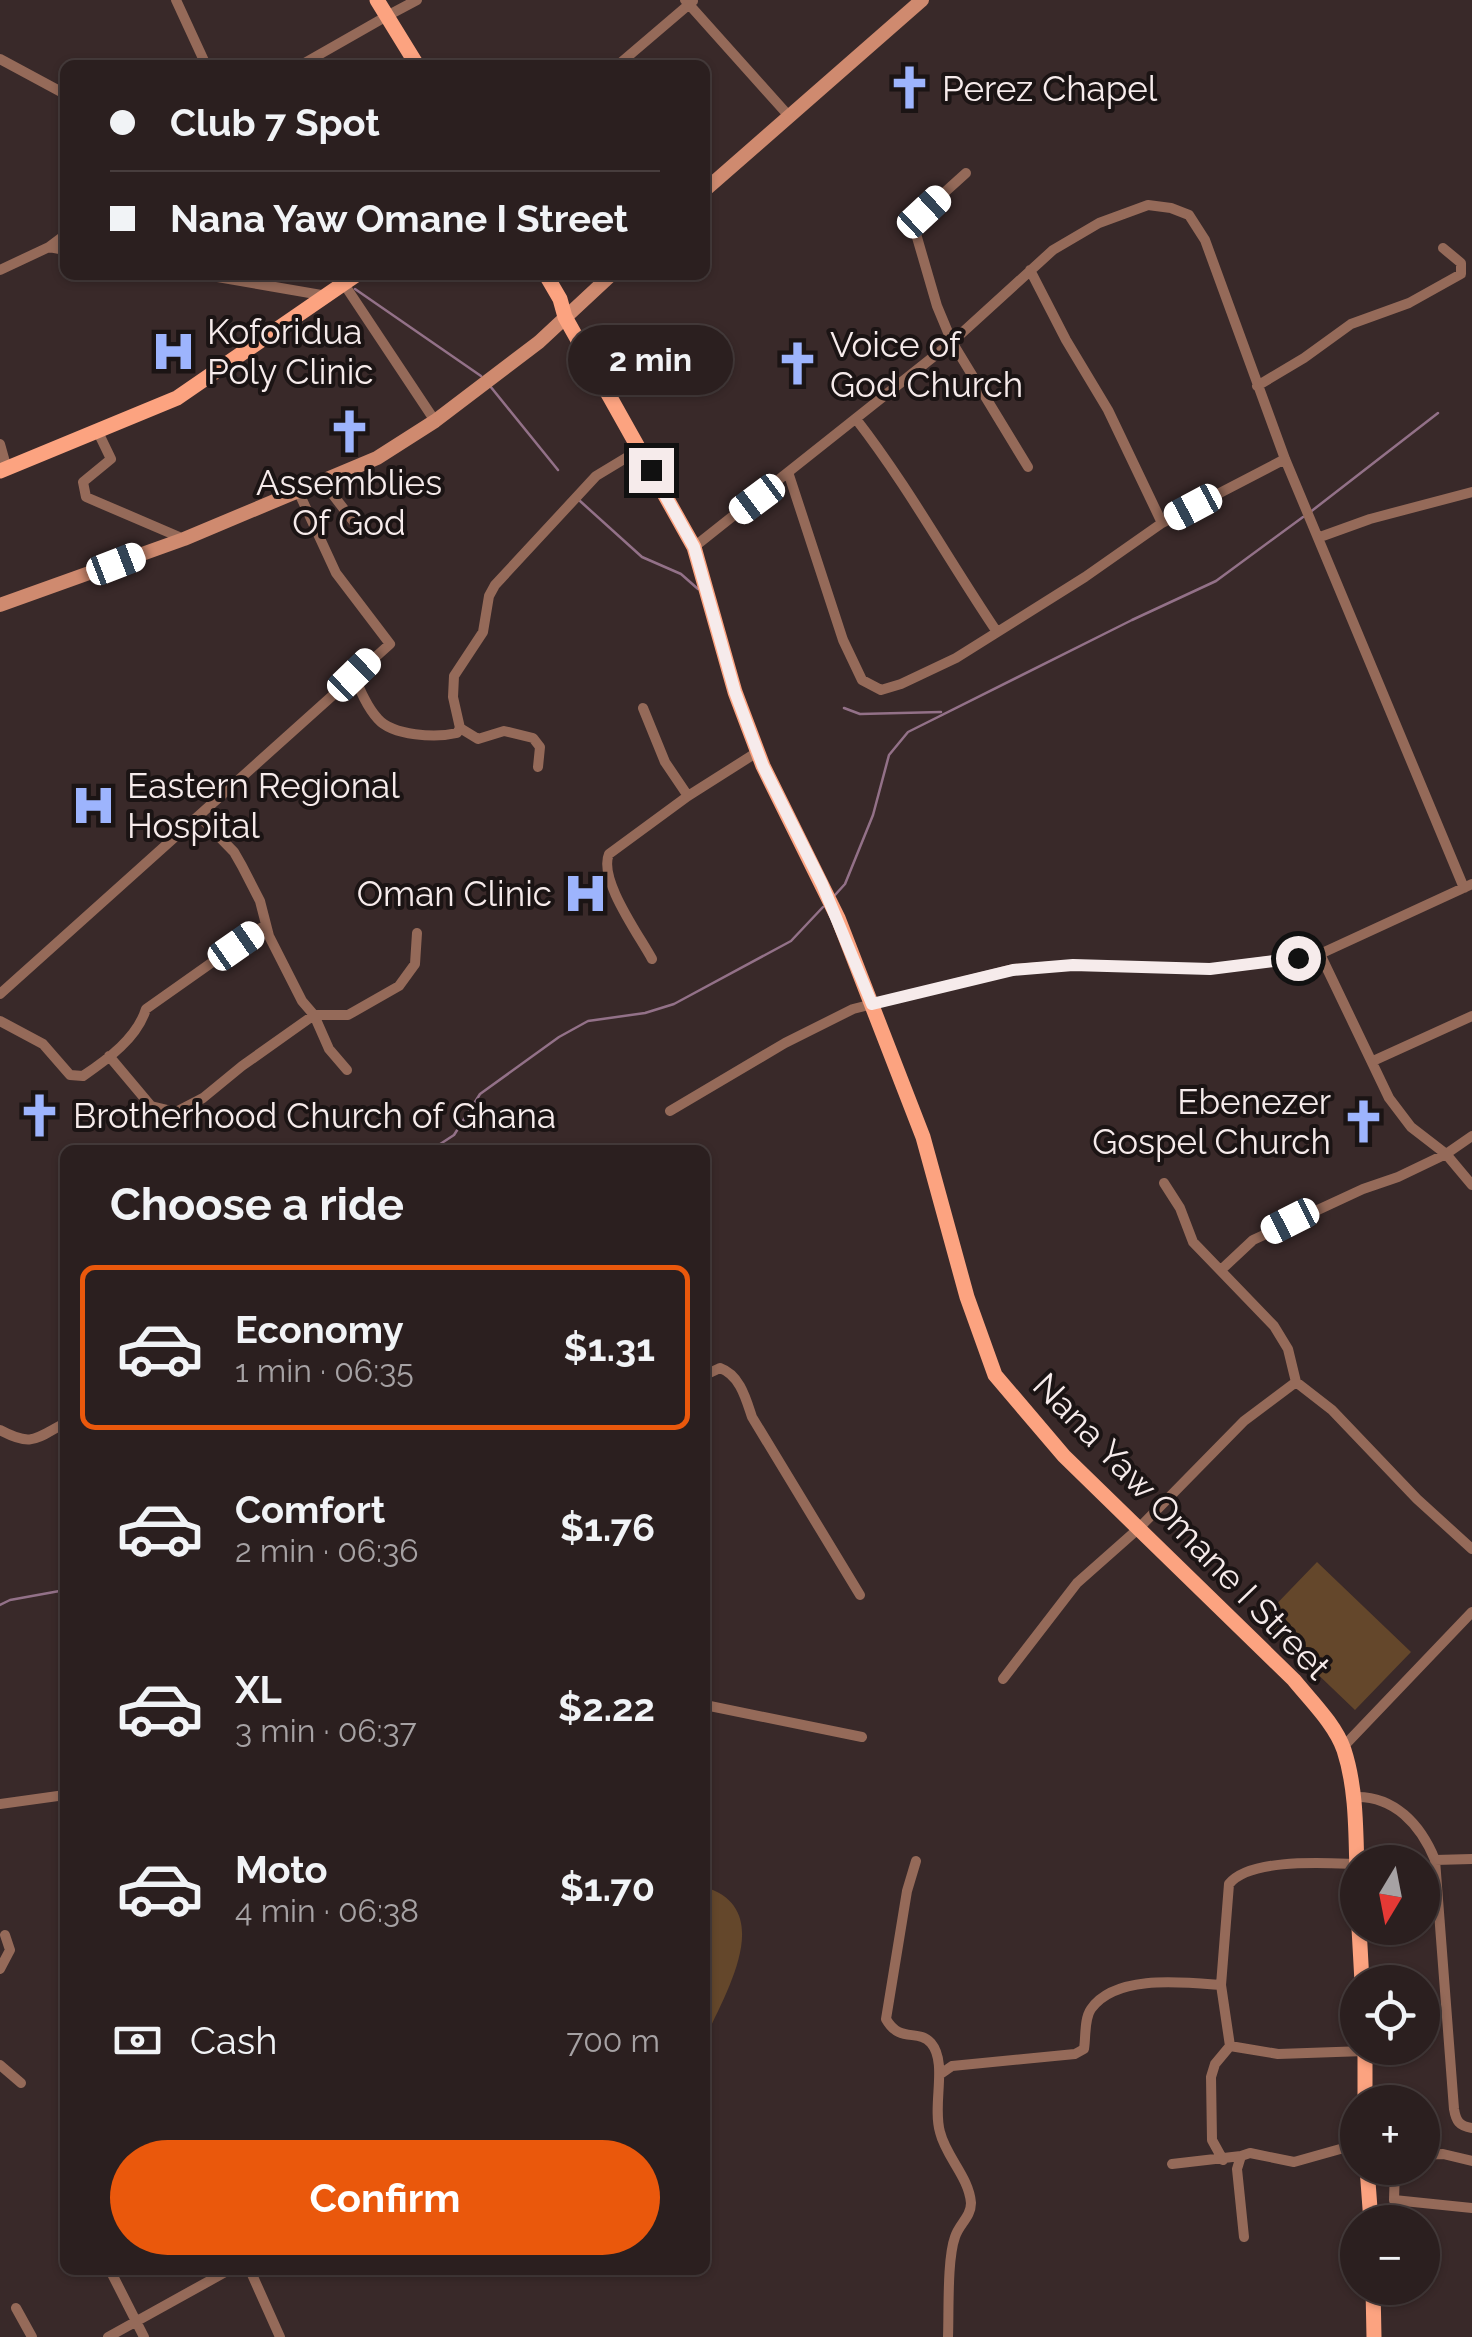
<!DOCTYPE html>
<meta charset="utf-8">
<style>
:root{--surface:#2b1f1f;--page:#372c2c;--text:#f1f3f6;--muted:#a6a2a4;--line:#473d3d;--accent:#ea580c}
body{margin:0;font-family:Raleway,sans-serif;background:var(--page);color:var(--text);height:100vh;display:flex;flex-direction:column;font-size:38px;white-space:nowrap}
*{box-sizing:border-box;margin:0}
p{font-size:32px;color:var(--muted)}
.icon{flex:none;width:55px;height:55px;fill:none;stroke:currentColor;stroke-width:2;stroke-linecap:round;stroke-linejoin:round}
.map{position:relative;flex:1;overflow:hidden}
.details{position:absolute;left:60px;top:1145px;width:650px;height:1130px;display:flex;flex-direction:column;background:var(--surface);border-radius:15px;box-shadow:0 2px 8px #0004,0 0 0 2px var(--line)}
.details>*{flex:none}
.top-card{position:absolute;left:60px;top:60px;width:650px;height:220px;border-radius:15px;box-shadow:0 2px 8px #0004,0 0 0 2px var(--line);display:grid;align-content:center;height:220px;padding:0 50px;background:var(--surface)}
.needle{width:65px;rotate:190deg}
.tools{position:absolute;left:1340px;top:1845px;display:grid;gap:20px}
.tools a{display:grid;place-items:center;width:100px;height:100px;border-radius:50%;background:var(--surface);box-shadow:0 2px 8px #0004,0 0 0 2px var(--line);font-size:50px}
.end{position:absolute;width:45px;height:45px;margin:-22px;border:12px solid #f6ebeb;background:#111;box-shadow:0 0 0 5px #111}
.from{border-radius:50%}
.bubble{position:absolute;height:70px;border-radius:35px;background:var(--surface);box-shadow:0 2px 8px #0004,0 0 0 2px var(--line);font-size:32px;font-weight:700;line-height:70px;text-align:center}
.car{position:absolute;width:30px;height:60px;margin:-30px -15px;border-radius:12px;box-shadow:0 0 8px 2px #0007;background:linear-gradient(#fff 24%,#345 0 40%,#fff 0 76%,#345 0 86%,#fff 0)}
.top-card b{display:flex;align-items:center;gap:35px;height:95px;font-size:38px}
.top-card b+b{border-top:2px solid var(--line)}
.top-card i{width:25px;height:25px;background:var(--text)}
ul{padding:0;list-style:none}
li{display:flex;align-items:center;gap:30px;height:165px;margin:0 20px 15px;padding:0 30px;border:5px solid transparent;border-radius:15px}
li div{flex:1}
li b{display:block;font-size:38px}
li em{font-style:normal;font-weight:700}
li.active{border-color:var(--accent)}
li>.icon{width:90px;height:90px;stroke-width:1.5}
h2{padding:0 50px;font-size:45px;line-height:120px}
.pay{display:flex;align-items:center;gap:25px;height:110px;padding:0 50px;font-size:38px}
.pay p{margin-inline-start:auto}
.action{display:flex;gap:20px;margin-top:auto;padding:20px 50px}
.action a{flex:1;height:115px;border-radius:60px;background:var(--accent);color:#fff;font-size:40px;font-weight:700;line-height:115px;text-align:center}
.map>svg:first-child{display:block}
</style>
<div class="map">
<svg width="1472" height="2337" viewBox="0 0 1472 2337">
<rect width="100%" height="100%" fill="#392929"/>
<!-- green -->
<path fill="#64472b" d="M1317,1562l94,90 -56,58 -94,-90z
M705,1887c73,23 19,108 0,152z"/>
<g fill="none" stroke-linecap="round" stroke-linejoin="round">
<!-- stream -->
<path stroke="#937188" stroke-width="2.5" d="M355,289l126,87
M490,386l68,84
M580,501l62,56 39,17 17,15
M1309,513l129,-100
M844,708l16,6 81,-2
M835,895l10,-11 28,-69 16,-60 19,-23 224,-112 84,-39 87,-64
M378,1150l10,-3 18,3
M431,1150l23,-15 26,-41 79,-57 29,-16 57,-8 29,-9 117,-63 32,-34
M0,1605l10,-5 55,-10"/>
<!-- street -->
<path stroke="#956a59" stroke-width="10" d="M176,0l30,65
M685,0l103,115
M385,17l32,-17
M0,59l65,35
M301,65l79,-45
M618,65l75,-64
M966,173l-42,38 -10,16 23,79 15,36 76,125
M49,247l16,3
M0,270l49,-23 16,-12
M1030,270l36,70 42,70 54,113
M206,275l121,21
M338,275l97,146
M1257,386l47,-28 47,-34 58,-21 52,-29v-11l-18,-15
M856,419c52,67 93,142 141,213
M98,432l13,27 -28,23 3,15 98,42
M0,444l7,25
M789,475l54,165 19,40 19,10 20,-6 55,-26 129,-81 77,-54 123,-64
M323,482l34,44
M1320,537l50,-18 102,-27
M694,547l258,-205 101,-92 46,-27 49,-18 23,3 18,7 16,25 80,219 179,429
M354,675c6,15 13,32 24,44 15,17 58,19 79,14l3,-5
M643,708l22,54 23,34
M538,767l2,-20 -7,-9 -29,-7 -26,8 -18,-11 -7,-31 1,-21 29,-44 6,-36 6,-11 101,-109 43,-26
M200,817l34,35 8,14 18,35 9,35 33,65 12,14 15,34 18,21
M1320,954l69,144 22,29 35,27 26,31
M652,959c-13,-24 -54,-80 -43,-105l79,-58 71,-45
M0,994l390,-350 -54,-71 -37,-80
M0,1021l43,23 27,31 13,1c25,-17 54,-38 63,-67l119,-84
M109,1056l42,50 25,6 27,-14 39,-32 72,-51h34l51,-29 16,-22 2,-31
M1373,1061l99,-45
M670,1111l115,-68 68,-34 160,-40 60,-4 137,4 110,-15 152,-70
M1164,1183l16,25 13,34 81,84 14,23 8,33 36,28 85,89 55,50
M1221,1270l32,-30 110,-51 35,-12 48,-23 26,-18
M705,1375l15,-7c20,7 26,31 32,49l108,178
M0,1430c32,17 35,9 65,-7
M1003,1679l74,-96 61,-54 106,-108 52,-39
M705,1705l157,32
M1343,1747l129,-135
M1354,1797c40,-2 67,28 81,63l37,-1
M0,1804l65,-9
M1435,1860l19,249c2,12 5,17 18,19
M916,1861l-9,30 -21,128c14,25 32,9 45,24 17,20 1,61 9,89 6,25 29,45 31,71 0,14 -12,21 -16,34 -8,22 -6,75 -7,100
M1356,1864c-32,-1 -106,-6 -127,20l-8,101 9,61 48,8 87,-3
M0,1969l10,-19 -5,-15
M0,2065l21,18
M942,2073l10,-7 123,-12 9,-5c2,-12 0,-30 7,-40 24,-35 92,-27 130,-24
M1422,2155l21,-1 29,7
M1223,2160l-11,-20 -1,-63 4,-13 15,-18
M1172,2164l69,-8
M1395,2168l-1,32 78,8
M1244,2237l-7,-68 4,-13 9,-3 44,9 64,-18
M110,2270l34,67
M250,2270l30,67
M16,2308l16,29
M108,2337l121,-67"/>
<!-- secondary -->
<path stroke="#cf8a6f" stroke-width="14" d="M705,190l217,-190
M0,605l184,-66 193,-81 58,-37 104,-79 72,-67"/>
<!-- primary -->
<path stroke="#fca380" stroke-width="15" d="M377,0l40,65
M546,275l14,24 5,18 129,230 41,145 28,74 75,152 85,219 44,160 28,78 69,81 230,224c17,21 41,44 50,70 15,46 11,99 14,147
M0,471l177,-73 179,-123
M1359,1928l3,54
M1365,2048v54
M1367,2168l4,54
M1373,2288l1,49"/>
</g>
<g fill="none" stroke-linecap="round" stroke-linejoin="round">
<!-- route -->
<path stroke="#f6ebeb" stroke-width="12" d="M651,470l43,77 41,145 28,74 59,118 50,120 141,-34 60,-5 137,4 88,-11"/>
</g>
<!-- icons -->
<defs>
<symbol id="church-bare" viewBox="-9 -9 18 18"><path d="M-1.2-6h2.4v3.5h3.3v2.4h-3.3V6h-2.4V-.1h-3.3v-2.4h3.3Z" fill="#9db4fd" stroke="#1b1414" stroke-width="2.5" paint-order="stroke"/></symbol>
<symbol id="hospital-bare" viewBox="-9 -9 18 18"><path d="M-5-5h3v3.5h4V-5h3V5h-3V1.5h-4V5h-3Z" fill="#9db4fd" stroke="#1b1414" stroke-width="2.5" paint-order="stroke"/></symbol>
</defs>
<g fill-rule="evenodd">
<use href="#church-bare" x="878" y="56" width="63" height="63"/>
<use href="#hospital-bare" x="142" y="320" width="63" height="63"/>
<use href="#church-bare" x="766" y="332" width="63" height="63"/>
<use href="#church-bare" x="318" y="400" width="63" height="63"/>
<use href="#hospital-bare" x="62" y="774" width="63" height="63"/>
<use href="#hospital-bare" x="554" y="862" width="63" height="63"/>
<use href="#church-bare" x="8" y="1084" width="63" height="63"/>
<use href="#church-bare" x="1332" y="1090" width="63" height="63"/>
</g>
<g text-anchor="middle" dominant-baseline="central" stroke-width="8" stroke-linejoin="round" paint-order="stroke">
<!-- poi labels -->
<g font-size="35" fill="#f6ebeb" stroke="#1b1414" text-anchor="start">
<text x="942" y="88">Perez Chapel</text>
<text x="207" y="331">Koforidua<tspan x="207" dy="40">Poly Clinic</tspan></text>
<text x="830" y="344">Voice of<tspan x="830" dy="40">God Church</tspan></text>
<text x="349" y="482" text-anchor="middle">Assemblies<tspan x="349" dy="40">Of God</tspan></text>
<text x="127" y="785">Eastern Regional<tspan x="127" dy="40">Hospital</tspan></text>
<text x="552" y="893" text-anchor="end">Oman Clinic</text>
<text x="1331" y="1101" text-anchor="end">Ebenezer<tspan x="1331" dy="40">Gospel Church</tspan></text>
<text x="73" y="1115">Brotherhood Church of Ghana</text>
</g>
<!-- street labels -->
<g font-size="35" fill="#f6ebeb" stroke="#1b1414">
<text transform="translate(1182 1526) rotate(46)">Nana Yaw Omane I Street</text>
</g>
</g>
</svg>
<div class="tools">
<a><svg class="needle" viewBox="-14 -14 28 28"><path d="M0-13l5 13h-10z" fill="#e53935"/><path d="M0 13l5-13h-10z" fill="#a6a2a4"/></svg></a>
<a><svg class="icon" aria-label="locate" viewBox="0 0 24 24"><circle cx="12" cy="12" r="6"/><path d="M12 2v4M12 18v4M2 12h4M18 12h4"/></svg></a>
<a>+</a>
<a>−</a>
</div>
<i class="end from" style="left:1298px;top:958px"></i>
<i class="end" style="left:651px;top:470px"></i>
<div class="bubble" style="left:568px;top:325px;width:165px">2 min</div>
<i class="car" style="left:924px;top:212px;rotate:47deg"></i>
<i class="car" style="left:757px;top:499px;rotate:233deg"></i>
<i class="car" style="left:1193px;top:507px;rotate:242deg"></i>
<i class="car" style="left:116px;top:564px;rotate:69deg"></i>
<i class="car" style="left:354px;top:675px;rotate:46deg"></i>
<i class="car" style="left:236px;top:946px;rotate:55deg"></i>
<i class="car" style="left:1290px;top:1221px;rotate:243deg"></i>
<div class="top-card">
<b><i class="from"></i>Club 7 Spot</b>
<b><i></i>Nana Yaw Omane I Street</b>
</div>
<section class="details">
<h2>Choose a ride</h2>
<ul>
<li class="active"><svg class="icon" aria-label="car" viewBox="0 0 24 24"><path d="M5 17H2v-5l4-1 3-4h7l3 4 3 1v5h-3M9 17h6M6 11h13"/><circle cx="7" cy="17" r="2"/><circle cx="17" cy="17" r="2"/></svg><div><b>Economy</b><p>1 min · 06:35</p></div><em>$1.31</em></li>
<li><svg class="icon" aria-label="car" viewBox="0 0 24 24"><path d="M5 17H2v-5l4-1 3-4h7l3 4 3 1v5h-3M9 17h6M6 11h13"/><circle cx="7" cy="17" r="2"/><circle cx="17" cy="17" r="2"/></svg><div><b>Comfort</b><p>2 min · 06:36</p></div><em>$1.76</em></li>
<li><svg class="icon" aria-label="car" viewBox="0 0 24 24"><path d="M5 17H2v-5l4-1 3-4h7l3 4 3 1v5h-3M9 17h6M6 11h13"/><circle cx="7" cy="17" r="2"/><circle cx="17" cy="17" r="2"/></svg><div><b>XL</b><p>3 min · 06:37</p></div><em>$2.22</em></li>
<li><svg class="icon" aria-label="car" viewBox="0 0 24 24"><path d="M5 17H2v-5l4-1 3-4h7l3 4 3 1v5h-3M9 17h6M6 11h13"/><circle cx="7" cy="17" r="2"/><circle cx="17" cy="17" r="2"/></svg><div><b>Moto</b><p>4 min · 06:38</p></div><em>$1.70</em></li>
</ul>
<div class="pay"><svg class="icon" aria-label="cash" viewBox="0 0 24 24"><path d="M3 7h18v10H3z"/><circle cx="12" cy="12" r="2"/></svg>Cash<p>700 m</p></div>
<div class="action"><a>Confirm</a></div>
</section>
</div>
